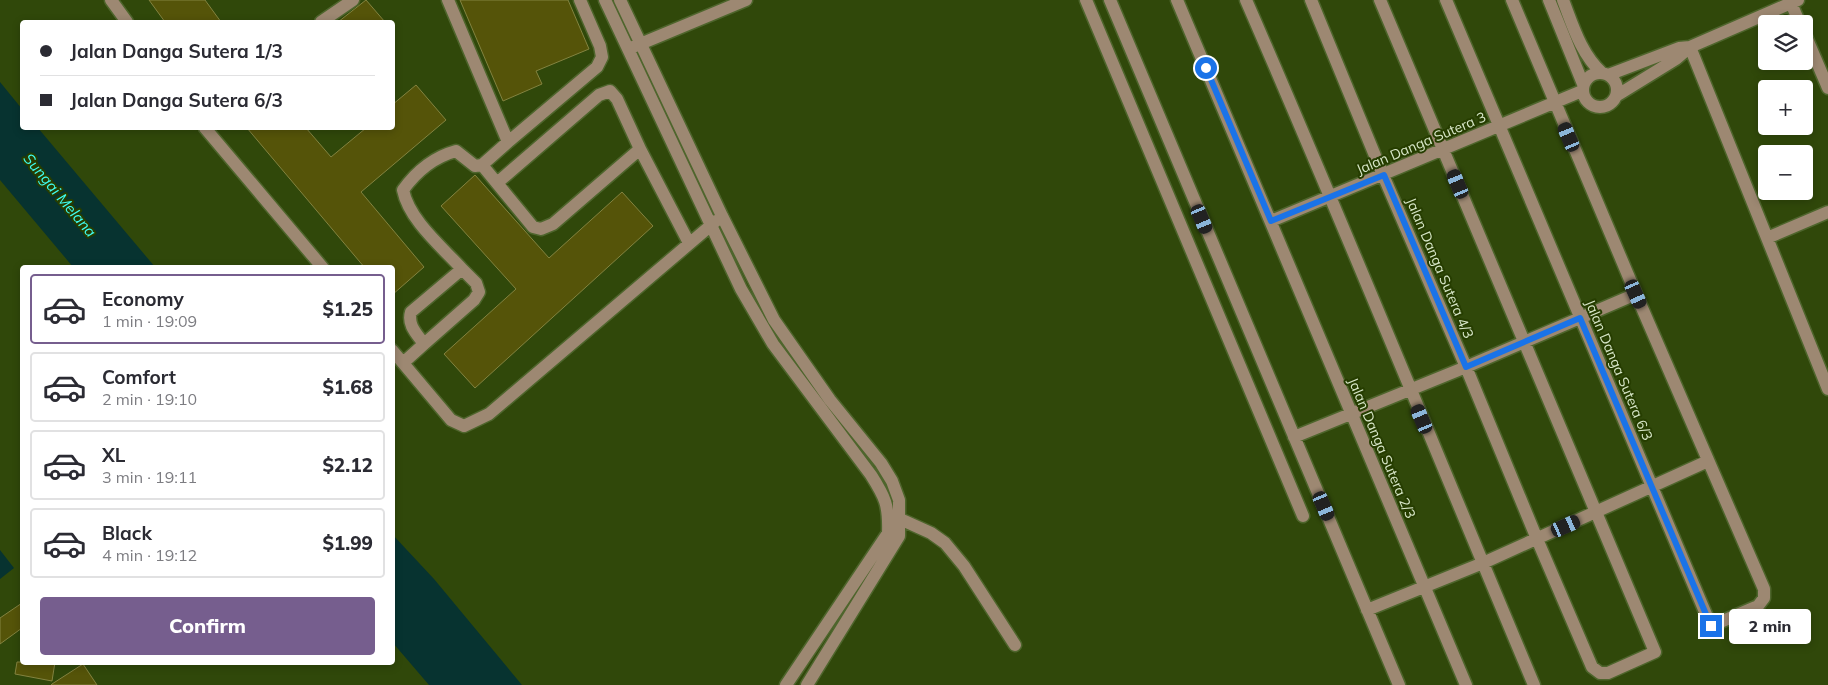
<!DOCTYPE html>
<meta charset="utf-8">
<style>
:root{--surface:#fff;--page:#f7f7f7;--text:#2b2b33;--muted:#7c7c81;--line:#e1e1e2;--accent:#765e8e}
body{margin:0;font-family:Mulish,sans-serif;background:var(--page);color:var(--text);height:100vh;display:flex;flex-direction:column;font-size:19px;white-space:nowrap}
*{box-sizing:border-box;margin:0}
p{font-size:16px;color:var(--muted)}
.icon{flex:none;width:28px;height:28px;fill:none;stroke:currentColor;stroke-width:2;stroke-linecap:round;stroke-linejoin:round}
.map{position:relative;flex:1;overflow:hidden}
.drawer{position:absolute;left:20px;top:265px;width:375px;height:400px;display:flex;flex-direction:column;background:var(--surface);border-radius:5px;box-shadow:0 2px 8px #0003}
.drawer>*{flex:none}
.banner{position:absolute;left:20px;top:20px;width:375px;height:110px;border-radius:5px;box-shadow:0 2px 8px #0003;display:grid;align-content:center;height:110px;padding:0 20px;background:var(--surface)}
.fabs{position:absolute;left:1758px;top:15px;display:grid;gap:10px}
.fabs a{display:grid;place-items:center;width:55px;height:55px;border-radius:5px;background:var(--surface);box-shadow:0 2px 8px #0003;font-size:25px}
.end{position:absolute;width:22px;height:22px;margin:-11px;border:6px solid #1a73e8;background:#fff;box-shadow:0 0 0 2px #fff}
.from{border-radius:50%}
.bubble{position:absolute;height:35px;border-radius:5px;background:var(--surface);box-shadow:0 2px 8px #0003;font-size:16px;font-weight:800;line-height:35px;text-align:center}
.car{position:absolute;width:15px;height:30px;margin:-15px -8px;border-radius:6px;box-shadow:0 0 4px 1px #0007;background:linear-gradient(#222 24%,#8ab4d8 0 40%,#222 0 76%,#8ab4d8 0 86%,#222 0)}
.banner b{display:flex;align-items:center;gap:18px;height:48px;font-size:19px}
.banner b+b{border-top:1px solid var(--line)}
.banner i{width:12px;height:12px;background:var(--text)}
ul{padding:9px 0 0;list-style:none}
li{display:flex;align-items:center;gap:15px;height:70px;margin:0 10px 8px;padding:0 10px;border:2px solid var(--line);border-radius:5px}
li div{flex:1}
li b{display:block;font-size:19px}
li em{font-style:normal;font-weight:800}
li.on{border-color:var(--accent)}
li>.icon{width:45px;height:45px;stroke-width:1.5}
.button{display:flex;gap:10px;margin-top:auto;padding:10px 20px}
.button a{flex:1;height:58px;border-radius:5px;background:var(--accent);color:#fff;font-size:20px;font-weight:800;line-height:58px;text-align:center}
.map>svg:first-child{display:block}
</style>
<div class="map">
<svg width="1828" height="685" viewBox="0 0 1828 685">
<rect width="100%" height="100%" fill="#30480a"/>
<!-- water -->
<path fill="#073330" d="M0,82l22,27v19h16l117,139h-82l-73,-87z
M392,534l42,45 88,106h-93l-36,-42z
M0,550l14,18 -14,11z"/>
<!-- building -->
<path fill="#555409" stroke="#838340" d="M149,0h56l16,22h-56z
M366,0l19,22h-47z
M460,0h108l21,49 -53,22 6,13 -39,17z
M416,85l30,35 -85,72 63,75 -32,28v-27h-27l-118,-140h59l25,29 35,-29h26v-23z
M475,175l74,83 73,-66 31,34 -178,162 -31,-34 72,-65 -75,-83z
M22,603v25l-22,16v-26z
M17,662h38l-3,19 -37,-7z
M83,664l14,21h-46l1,-1z"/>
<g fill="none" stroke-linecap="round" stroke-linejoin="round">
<defs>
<path id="minor" d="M111,0l16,22
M605,0l136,289 32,55 98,131c14,22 18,30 17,58l-102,152
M620,0l102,216 52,104 56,80 51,63 11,18 7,19v36l-92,149
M1086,0l217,516
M1110,0l289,685
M1177,0l289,685
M1246,0c99,227 192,457 288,685
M1311,0l72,175 83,192 71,172 55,128 8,6h8l47,-21 -275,-652
M1446,0l265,626 47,-20 6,-8v-9l-128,-295 -124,-294
M1549,0l34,84
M1563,0c10,26 18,54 39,73
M1791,3l9,21
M321,22l32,-22
M1804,32l24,56
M633,47l113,-47
M1690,47l138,342
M1583 90a17 17 0 1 1 34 0a17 17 0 1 1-34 0Z
M1608,75l71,-27 11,-1
M1616,96l60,-37 14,-12 108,-47
M205,128l118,140
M508,142l89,-75 5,-10 -2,-11 -20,-46
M482,165l51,62 8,2 12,-5 87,-75 49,94
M497,183l102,-88 11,-4 7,8 23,50
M1271,221l311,-130
M1767,238l61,-26
M424,344l50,-44 5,-8 -3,-9 -14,-14
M392,350l59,70 13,6 25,-12 227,-193
M403,363l21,-19c-7,-10 -17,-19 -13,-32l51,-43c-20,-22 -53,-49 -59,-79 13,-18 31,-33 53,-39l19,15 7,-1 26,-23 -60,-142
M1294,437l172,-70 170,-73
M900,519l31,14 14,10 19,23 51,79
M1367,610l116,-47 225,-102"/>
</defs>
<!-- minor casing -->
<use href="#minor" stroke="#4e652c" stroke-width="15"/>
<!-- minor -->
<use href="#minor" stroke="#9d8872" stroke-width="12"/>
</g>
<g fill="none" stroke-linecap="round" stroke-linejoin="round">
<!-- route -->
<path stroke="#1a73e8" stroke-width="6" d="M1206,68l65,153 113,-46 82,192 114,-49 131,308"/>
</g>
<g text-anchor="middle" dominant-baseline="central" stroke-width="4" stroke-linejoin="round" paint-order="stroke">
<!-- street labels -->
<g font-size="14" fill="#d9e8c9" stroke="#263d00">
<text transform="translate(1421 143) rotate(-23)">Jalan Danga Sutera 3</text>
<text transform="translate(1440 268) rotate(67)">Jalan Danga Sutera 4/3</text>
<text transform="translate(1619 370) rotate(67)">Jalan Danga Sutera 6/3</text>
<text transform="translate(1382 448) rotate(67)">Jalan Danga Sutera 2/3</text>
</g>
<!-- water labels -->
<g font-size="15" font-style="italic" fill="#3ffdf2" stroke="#263d00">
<text transform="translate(60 195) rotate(50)">Sungai Melana</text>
</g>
</g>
</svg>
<div class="fabs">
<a><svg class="icon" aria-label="layers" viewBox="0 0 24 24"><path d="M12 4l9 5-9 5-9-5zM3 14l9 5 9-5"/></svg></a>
<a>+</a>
<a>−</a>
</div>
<i class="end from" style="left:1206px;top:68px"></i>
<i class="end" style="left:1711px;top:626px"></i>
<div class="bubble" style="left:1729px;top:609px;width:82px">2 min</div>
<i class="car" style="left:1569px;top:137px;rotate:337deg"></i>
<i class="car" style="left:1458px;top:184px;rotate:337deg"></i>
<i class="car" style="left:1202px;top:219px;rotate:157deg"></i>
<i class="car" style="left:1636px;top:294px;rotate:156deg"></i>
<i class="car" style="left:1422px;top:419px;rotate:337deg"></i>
<i class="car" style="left:1324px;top:506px;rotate:157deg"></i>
<i class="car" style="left:1566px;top:526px;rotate:66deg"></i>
<div class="banner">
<b><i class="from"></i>Jalan Danga Sutera 1/3</b>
<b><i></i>Jalan Danga Sutera 6/3</b>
</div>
<section class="drawer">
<ul>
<li class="on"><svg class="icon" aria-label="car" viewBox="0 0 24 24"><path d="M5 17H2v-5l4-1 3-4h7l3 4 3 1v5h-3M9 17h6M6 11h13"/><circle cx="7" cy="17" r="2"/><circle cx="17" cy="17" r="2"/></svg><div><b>Economy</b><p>1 min · 19:09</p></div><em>$1.25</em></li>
<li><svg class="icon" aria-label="car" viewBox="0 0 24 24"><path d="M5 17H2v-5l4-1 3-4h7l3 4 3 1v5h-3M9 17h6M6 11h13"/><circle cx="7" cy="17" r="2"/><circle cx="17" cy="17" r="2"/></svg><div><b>Comfort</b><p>2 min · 19:10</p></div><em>$1.68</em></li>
<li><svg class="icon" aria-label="car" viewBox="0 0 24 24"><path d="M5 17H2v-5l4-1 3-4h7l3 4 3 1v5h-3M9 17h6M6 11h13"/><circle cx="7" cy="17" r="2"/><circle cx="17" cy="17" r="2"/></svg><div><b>XL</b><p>3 min · 19:11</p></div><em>$2.12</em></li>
<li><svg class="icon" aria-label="car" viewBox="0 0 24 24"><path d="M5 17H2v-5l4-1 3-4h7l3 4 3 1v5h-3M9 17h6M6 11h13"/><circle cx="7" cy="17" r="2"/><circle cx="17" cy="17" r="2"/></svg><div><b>Black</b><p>4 min · 19:12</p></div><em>$1.99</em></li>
</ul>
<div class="button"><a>Confirm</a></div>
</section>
</div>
